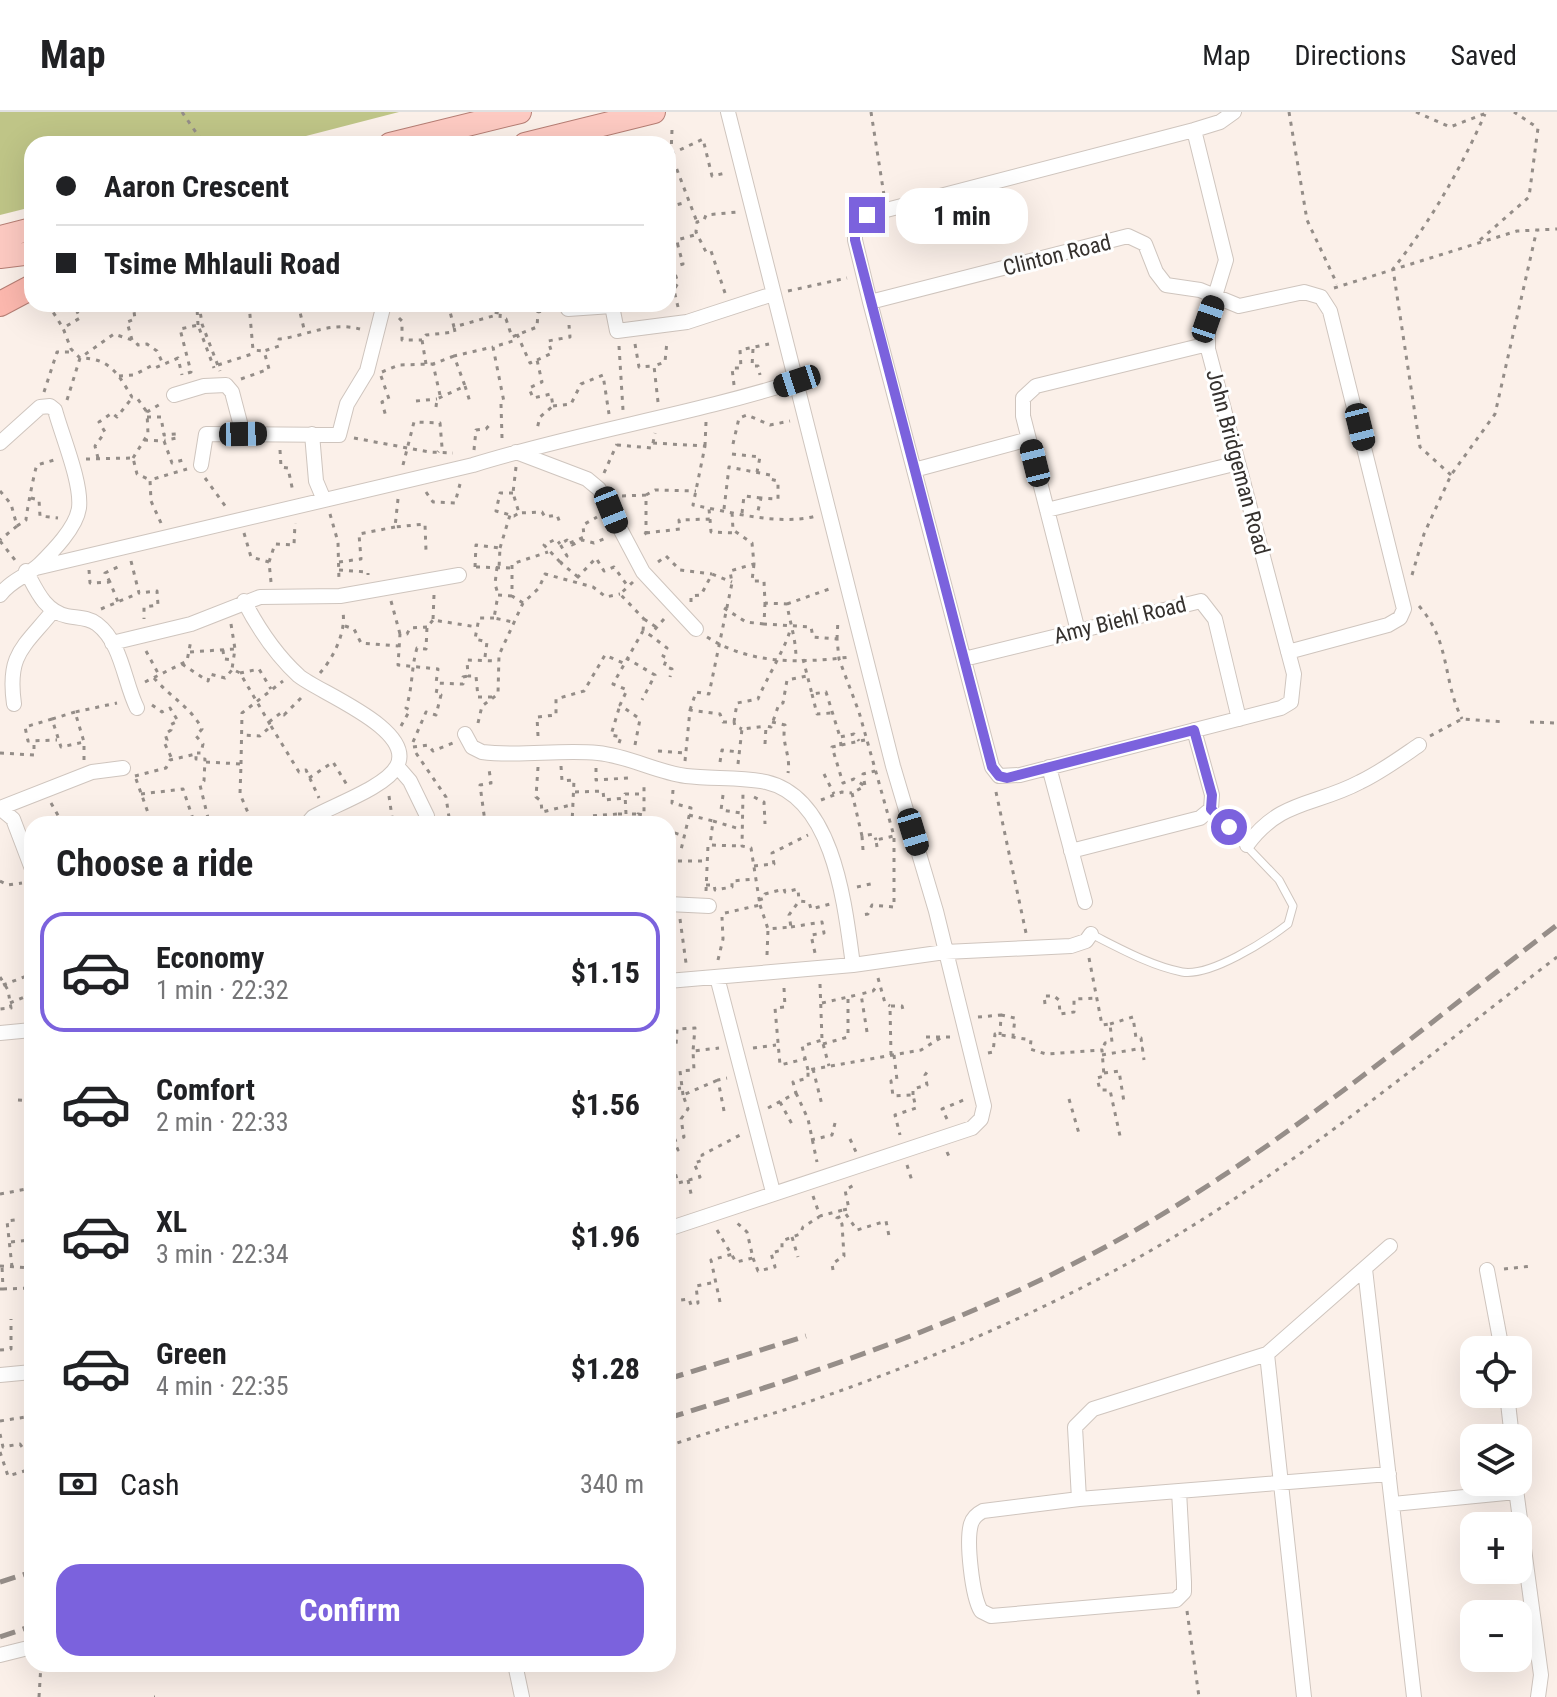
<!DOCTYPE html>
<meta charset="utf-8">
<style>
:root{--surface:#fff;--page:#f2f2f2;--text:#202124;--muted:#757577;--line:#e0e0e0;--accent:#7b62dd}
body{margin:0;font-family:"Roboto Condensed",sans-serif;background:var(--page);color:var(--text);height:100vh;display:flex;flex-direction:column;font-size:30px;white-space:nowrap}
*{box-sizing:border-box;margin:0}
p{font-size:26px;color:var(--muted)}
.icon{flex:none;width:44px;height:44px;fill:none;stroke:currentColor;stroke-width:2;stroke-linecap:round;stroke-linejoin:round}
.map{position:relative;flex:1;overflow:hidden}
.drawer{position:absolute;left:24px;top:704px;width:652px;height:856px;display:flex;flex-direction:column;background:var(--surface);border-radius:24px;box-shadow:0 8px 32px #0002}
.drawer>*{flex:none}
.hud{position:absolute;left:24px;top:24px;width:652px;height:176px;border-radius:24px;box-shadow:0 8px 32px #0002;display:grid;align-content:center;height:176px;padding:0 32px;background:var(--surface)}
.fabs{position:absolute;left:1460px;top:1224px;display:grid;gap:16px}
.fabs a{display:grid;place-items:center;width:72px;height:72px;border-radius:16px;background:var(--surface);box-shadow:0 8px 32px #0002;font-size:40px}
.end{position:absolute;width:36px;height:36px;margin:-18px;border:10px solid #7b62dd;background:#fff;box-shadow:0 0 0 4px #fff}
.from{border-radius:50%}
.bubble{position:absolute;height:56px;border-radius:24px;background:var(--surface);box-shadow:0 8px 32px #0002;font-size:26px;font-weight:700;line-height:56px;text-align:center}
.car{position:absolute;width:24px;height:48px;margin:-24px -12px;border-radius:10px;box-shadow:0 0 6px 2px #0007;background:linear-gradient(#222 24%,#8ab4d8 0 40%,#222 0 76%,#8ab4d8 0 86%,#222 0)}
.hud b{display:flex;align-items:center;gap:28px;height:76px;font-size:30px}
.hud b+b{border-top:2px solid var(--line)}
.hud i{width:20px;height:20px;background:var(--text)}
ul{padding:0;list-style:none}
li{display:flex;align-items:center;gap:24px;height:120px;margin:0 16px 12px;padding:0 16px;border:4px solid transparent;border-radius:24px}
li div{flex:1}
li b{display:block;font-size:30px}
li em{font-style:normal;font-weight:700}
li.active{border-color:var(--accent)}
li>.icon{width:72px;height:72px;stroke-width:1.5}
h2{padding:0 32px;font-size:36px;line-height:96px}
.pay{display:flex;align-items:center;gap:20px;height:88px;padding:0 32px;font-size:30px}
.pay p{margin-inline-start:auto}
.primary-button{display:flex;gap:16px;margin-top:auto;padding:16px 32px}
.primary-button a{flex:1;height:92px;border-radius:24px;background:var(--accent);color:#fff;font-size:32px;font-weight:700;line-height:92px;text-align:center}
header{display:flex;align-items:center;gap:48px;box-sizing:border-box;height:112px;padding:0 40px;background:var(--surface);border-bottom:2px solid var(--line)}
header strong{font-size:38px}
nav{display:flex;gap:44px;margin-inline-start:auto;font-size:28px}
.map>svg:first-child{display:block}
</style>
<header>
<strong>Map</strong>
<nav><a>Map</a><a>Directions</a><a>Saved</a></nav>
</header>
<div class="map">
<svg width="1557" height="1585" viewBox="0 0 1557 1585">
<rect width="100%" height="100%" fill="#fbf0e9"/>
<!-- green -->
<path fill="#bfc587" d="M0,0h399l-124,32h-243v63l-32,8z"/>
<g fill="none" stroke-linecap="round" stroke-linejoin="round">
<defs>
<path id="service" d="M1091,822c28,14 60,32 91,38 28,5 84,-31 106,-48l5,-18 -14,-26 -68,-71"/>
<path id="minor" d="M1194,18l32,130 -18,59v30l86,325 -3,28 -10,6 -261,67 -21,1 -7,-9 -122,-465 -15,-62v-15l12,-10 327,-85 26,-8 14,-10
M870,190l258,-66 17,8 11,28 10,13 34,5 39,16 65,-14 17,5 9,14 74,298 -4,9 -12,7 -100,27
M568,197l44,-3 5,25 70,-9 86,-28
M174,283l30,-9 22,-1 6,7 11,42
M312,322l4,47 8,19
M0,331l40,-36 10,-1 5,4c7,26 27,73 24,98 -3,20 -26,43 -40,57 -12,11 -28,15 -39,30
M516,340l71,27 12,10 44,83 53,57
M201,353l5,-31 133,1 8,-31 20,-33 17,-67
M914,358l115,-31
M1047,398l191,-47
M36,456l437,-103c106,-33 217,-50 324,-84
M26,459c10,18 18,40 41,45 10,2 21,1 30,8 25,19 27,58 40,84
M244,489c15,29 31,53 55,75 19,16 117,53 98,90 -11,21 -63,39 -84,51l-6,7
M1078,519l-55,-215v-18l13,-12 172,-42
M112,531l79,-19 69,-27 80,-1 119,-21
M964,547l237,-58 14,18 24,100
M14,592c-7,-50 9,-56 39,-93
M465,622l7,13 10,5c38,5 78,-3 116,1 31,3 58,19 88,23 26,3 55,1 80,6 69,16 79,126 87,183
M397,654l13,15 17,35
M1049,655l36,135
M0,696l92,-36 31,-4
M0,696l13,11 19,50
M1247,733c34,-46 68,-39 113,-63 21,-10 40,-24 59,-37
M1071,739l129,-33 11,-9 1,-14 -18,-65
M668,792l41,2
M717,865l56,215
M668,869l185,-16 92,-13 126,-6 15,-5 5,-7
M0,921l32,-3
M668,1117l304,-101 9,-9 3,-13 -48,-195 -43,-145 -165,-654
M1365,1157l49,428
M1487,1158l15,80
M1267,1242l37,343
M0,1263l32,-3
M1507,1282l5,44
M1389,1362l-310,25 -4,-72 18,-18 174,-55 123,-108
M1515,1370l26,193 -3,22
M1079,1387l-96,12c-6,3 -10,6 -12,13 -5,17 1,72 10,87l10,5 185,-16 8,-8v-10l-5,-91
M1393,1392l123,-12
M0,1543l32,-8
M515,1552l7,33"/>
<path id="primary" d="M390,32l130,-32
M525,32l129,-32
M0,125l32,-8
M0,145l32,-4"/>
<path id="trunk" d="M0,192l32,-17"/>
</defs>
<!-- service casing -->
<use href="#service" stroke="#cfc5be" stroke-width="9"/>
<!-- minor casing -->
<use href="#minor" stroke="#cfc5be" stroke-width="16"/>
<!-- primary casing -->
<use href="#primary" stroke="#b67e74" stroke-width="24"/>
<!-- trunk casing -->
<use href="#trunk" stroke="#b67e74" stroke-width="26"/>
<!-- path -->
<path stroke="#948d88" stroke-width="3" stroke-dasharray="4 6" stroke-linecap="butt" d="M182,0l22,32
M871,0l13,83
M1289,0l18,108 30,64
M1416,0l34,15 39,-15
M672,18l-1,24 26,68
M671,42l32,-15 9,37 14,-3
M668,95l19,-5
M1480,128l49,-43 9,-69 -24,-16
M668,137l10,-3 -1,-6 21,-6
M1334,176l183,-57 40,-2
M788,179l59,-13
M725,181l-14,-42 -5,1 -10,-20 1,-10 7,-2 2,-5 32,-3
M48,192l15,24
M81,192l-6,3 5,11 -17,10 8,21 9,9 34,-24 21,7 3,4 9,-1 10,7 6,13
M106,192h7
M199,192l3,20 18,47
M230,192h4
M249,192l4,46 10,1
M298,192l7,29
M448,192l6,23 39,-11v-4l6,1
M501,192l-1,14 6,1 6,18 25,-10 1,-15 7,-2
M543,192l2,6 7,-1
M678,195l-4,-17 4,-7 -5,-16 10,-3 -5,-18
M399,206l3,3v19h20
M198,213l-1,-17 23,-4
M517,222l13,29 7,-3 5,22 -13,6 4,10 18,-4 2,12 -13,11 -3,12
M132,228l-5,-18 8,-3 -2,-15
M635,232l4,23 15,-1
M619,234l4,64
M753,237l-1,17h6l2,9
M537,248l15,-7 -4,-12 22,-4 -1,-12
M426,252l-4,-24 4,-5 29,-3 -1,-5
M218,253l34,-11 1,-4
M382,260l17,-7 34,-1
M188,261l3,-1 -11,-43 18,-4 16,43
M119,264l15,-1 17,-9 4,2 23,-10 4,17
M381,264l8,23 -7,3 4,15
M241,267l28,-10 -5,-18 15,-5v-7c28,-3 51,-18 81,-10
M734,273l-2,-17h9l-1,-18 29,-6
M465,274l5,16
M44,280l13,-40h18
M440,283l-7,-31 21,-8
M67,288l13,-42c30,0 38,16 52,39l5,1 10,14
M416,289l21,-2
M658,290l-4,-36 11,-4 2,-21
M553,294l18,-2 10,-20 22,-9 6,39
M436,295l1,-8 28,-13 -11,-30 39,-9
M147,305h14l3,18 12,-1 1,4 -12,2
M354,326l75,14 24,1
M502,326l-1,-34 3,-2 -11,-55 20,-6 -1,-4
M144,328l20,1 8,22 15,-4
M653,331l52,3 -12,59c38,7 85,21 123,11
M733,332l6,-26 8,-3 23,10 20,-4
M617,333l35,3 3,-15
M705,334l1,-24
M280,338l1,17 7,1 5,24
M474,338l2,-20 10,-1 6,-7
M732,342l28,3 -3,15
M98,346l-3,-12 10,-14 -6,-10 13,-9 5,4 15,-19
M133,346l15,-24 -1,-22 15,-9
M86,347l47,-1 4,16 11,5
M403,353l11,-43 26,1 2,24 -4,5
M516,355l-3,26 6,20 23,-1 3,5 12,-2 3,8
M604,361l13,-29
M1451,363l-31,-28 -27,-178c38,-48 67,-99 92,-155
M205,366l21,29
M0,379l11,13 6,22 -17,14
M426,380l7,10 22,1 5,-19
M513,381h-13l-4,18 18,5 5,-3
M646,383l9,-5 41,1
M622,384l24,-1v38l-5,4
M31,386l8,2 1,16 18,2
M398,387l-3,28 30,-3 1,27
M724,397l5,-42 41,8v4l8,2v18l-17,-1 -4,17
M742,401l2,-17 17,2
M330,402l8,28 1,39
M710,407l1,13 25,1
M161,411l-10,-22 -1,-21 37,-11
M17,414l9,-6c0,-5 9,-52 11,-55l17,-5
M244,421l7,24 18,5
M646,421l34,-4 -1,-9 31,-1 -1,-10
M0,429l15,19
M570,431l14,-6 -1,-12 14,-8
M500,436l10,-33
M131,449l8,32 18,-2 1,14 -14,2v12
M339,450l22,-3 -2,-25 36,-7
M560,450l-16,-17 12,-6 4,5
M658,450l8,-6 14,14 32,4
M754,452l-2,17h12l1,22 22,1c3,20 9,34 9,55
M475,455l1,-22 24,3 -1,20
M476,455l37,1
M497,455l-2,17 3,10
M89,458l1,13 20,-1 8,20
M339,458l29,2v3
M1412,463l12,-41 27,-59 44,-61 42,-185
M578,465l-17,-14 6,-7 -7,-12 7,-4 5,5 10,-5 12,3 12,-5
M577,466l19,-20 8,13 10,-4 13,18
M110,470l-5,-9 15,-7
M271,470l-2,-20 6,-18 19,1 1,-22
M633,470l-13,12 24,25 -1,12
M434,483l-1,25 44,7
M512,484l-14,-1 -4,23 19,4
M391,489l9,33
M691,490v-6l10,-1 11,-21 20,8
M523,491l-11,-7v-32l36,-12
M765,491l-1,21 47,3 2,10 24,2 2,20 20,53 35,124v71l-22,-2 -4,9 -6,1
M787,492l45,-16
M1419,494c32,36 23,73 43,113
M724,496l22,14 18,2
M101,497l38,-16
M644,507l12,8
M664,507l-14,16 17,13 -4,8 4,2 -3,8 8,3 -2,8
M231,512l4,25 -3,20 8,4 31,53 -11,10 -18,-1
M345,514l9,3 7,14 37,3
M427,515l-17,1 -3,6h-7l-2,31 40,4 -2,14 27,1v-7l5,-1
M707,525c44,28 93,26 143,20
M837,527l1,-20
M223,538l1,9 9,1
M146,539l13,24
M190,540l44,-3
M485,545l2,-15 -12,-3 4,-21h15
M626,546l29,17 -13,25
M803,547l9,35 14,-2 14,45
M182,552l26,17 2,-7 15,4 7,-8
M240,561l19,-4 12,20
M320,561c14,-16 26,-41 23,-61
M154,566c16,19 37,29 48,51l-6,7 7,8 -2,9h-4
M145,570l42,-21 4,-21
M812,582l5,20 15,-1
M492,585h-14l-2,-21h-8l-1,-16 31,1
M152,593l10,7 8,-4 8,13 -8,4 1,5 -6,4 2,6 -3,2 8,17
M690,598l6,-18 13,2 23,-111 -2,-12 24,-7 -2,-21 -19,-13 -1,-18
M75,600l-23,7 9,28 23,-5
M52,607l-27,8 3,14 29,-1
M269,610l13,-10 2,3 17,-17
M734,610l3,-19 21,-4c6,-16 33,-61 32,-71
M772,610l13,3c-4,19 6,29 3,48
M1530,610l27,1
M478,611l4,-17 16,-12 1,-39 24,-52 16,-15 6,-14 48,13 13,10 14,-3
M271,614l28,46 7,-2 13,28
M401,614l9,-16 -4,-2c7,-21 5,-40 11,-60l9,1 1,-22 6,-7
M538,624l-1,-19 19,-2v-16l28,-8 21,-36 18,8
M1430,624l32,-17 43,3
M865,628l-33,7 11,36 11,-4 11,7
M413,630l13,-30 10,3 5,-20 -5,-1 2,-11
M619,631l2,-6 -10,-2 9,-30
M765,632l1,-18 5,1 8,-23 4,-1 4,-23 20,-4
M635,633l5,-26 -20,-14 7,-15 -14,-6 30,-53 7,4
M841,634l-1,-9 14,-3 5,7
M413,635l15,-2 5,6 20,-8
M658,639l28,2
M0,641l34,2v-15
M416,641l30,44 4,27
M84,648v-18l-9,-30 42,-9
M685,649l5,-51 30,4 3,8h11l1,4 7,3
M206,650l35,2 -1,30 12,28
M720,650l2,-12 17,2
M241,652l1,-51 41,-32
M738,652l4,-35 24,-3
M561,654l1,15 12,-1 -2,44
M538,655l-2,30 5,4 1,11 29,-7
M596,656v12l32,-2
M824,662l10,20
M135,664l31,-8 4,-8 26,-6v5h9l-1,22 -4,4 9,37 -16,2
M309,666l24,-16 14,23
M136,667l16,45
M673,678l-1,13 19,5 -11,46
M575,680l28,-1 1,9 21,-2
M996,680l30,141
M141,682l42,-5 11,33
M723,683l-2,15 20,3
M389,684l4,28h13
M754,685l10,5 1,22
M821,688l21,-8 10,1
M51,691l12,21
M636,702h-10l-1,-20h19
M689,703l24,6 -3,24
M713,709l27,8
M209,710l15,2
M247,712h7
M482,712l3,-2 -5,-37 11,-2 -2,-14
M591,712v-8l27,-2
M618,712v-10h8
M637,712l1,-10 6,1v-33
M862,724l-10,-43 13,-7 -2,-12 12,-3
M877,735l-1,-7 18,-4
M668,736l3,-16 14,4
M863,738l-1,-14 12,-2 2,6
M668,749h38
M754,754l20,-2 -2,-11 36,-18
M0,769l8,4 14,-2
M706,773h8l1,5 17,-3v-6l23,-2
M857,775l18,-4
M706,779l2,-46 34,1
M759,788l6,-2v-4l19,-5 1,3 13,-3 1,12
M760,793l8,24 23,-2 -2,-12 10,-14 10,1 2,7 19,-5
M725,801l35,-8 -9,-57 -9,-2 1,-53
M680,807l6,44
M791,815l31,-5 2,11 -13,2 4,18
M767,843l1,-26
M1089,846l13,67 8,-1 2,18 -7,1 -3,7
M718,848l5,-21 -1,-22
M0,865l8,13 3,18 -11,1
M878,866l7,25 5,3
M820,872l2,56
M3,873l29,-11
M784,876l1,19 -10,1 5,57 25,-6
M10,891l22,-9
M822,891l39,-9
M1045,892l-1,-8h10l5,4 1,14 14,-2v-13l23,-1
M668,903l5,-1v-19
M1001,903l14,3 -2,18
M978,905l23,-2 -1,20
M1110,912l23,-7 3,21h5l3,22
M867,920l-6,-38 12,-3 5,-6
M926,925h26
M823,932l25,-7v-40
M668,936l8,-3 1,-16 18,-1 -2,23
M753,936l23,-3
M988,941l5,-1 2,-18 36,6 -1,9 16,5 56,-4 2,26 -7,2 3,12h10l10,46
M891,943l-1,-49h12l2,7
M894,943l3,25 -6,1 2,15 20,-1 3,13 -21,7 5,20
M1102,943l41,-7
M813,957l9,36
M808,958l-6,-24 20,-6 7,26
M1104,961l15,-2 5,31
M668,978l13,-2
M796,981l12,26 9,43
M683,983l-3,-24 14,-1 -1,-19 26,-3
M913,983v-6l14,-4 -2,-10 4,-6
M1069,987l11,38
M18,988l14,1
M780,990l13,24
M768,996l28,-15 -3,-11 15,-4v-8l113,-20 21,-13
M724,999l-6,-31 9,-2
M947,1007l-5,-10 24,-10
M850,1027l6,13
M811,1028l21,-5 3,-12
M947,1040l4,9
M668,1043l10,-5 -4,-9 10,-4 -3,-18 7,-10 -5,-14 35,-15
M907,1053l5,16
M668,1063l7,-3 3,11 22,-6 -6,-14 9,-3 -1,-5 40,-21
M688,1068l4,18
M0,1082l32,-6
M813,1084l7,20 23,-6 14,20 29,-9 3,15
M843,1098l6,-1 -4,-19 9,-5
M717,1118l19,32 17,-4 -6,-26 -11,-10
M792,1125l6,20
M11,1130l20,-2
M753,1146l5,13 17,-4 -4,-14 11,-3v-9l18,-7 3,-7 16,-10
M0,1154l32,2
M12,1155l-5,-46 8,-1
M1504,1157l28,-3
M833,1158l-1,-6 12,-8 -2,-32 -5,-6 7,-3
M0,1177h3l-1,-23
M3,1177l29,-1
M668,1179l4,10 17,-2 2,6 7,-2 -2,-17 20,-4
M720,1190l-9,-42 22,-6
M0,1238l11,-1v-30
M0,1309l32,-5
M32,1320h-3l3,15
M0,1322l3,13 17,-3 10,14 2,11
M668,1334c38,-13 77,-24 116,-36 116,-38 232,-86 339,-144 157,-85 294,-202 434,-309
M0,1340l8,24 23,-7
M1187,1499l12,86
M39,1585l2,-33
M154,1585h1"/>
<!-- service -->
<use href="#service" stroke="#fff" stroke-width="7"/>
<!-- minor -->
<use href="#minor" stroke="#fff" stroke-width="14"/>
<!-- primary -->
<use href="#primary" stroke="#fdcac2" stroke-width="22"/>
<!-- trunk -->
<use href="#trunk" stroke="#fcb8ae" stroke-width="24"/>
<!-- rail -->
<path stroke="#968e89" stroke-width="5" stroke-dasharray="16 8" stroke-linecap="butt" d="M668,1267l138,-43
M668,1306c161,-49 319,-103 466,-187 151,-87 285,-200 423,-306
M0,1470l32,-10
M0,1525l32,-11"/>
</g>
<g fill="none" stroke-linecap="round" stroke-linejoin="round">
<!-- route -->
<path stroke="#7b62dd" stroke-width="10" d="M867,103l-12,10v15l137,527 7,9 8,2 187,-48 18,65 -1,14 18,18"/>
</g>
<g text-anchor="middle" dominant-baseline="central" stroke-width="6" stroke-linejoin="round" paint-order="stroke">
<!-- street labels -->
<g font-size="22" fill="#35312e" stroke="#fff">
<text transform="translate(1057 143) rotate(-14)">Clinton Road</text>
<text transform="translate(1238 350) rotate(75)">John Bridgeman Road</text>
<text transform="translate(1120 508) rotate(-14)">Amy Biehl Road</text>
</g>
</g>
</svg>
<div class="fabs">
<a><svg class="icon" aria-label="locate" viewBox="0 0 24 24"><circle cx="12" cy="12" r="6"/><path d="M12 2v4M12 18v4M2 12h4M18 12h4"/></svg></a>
<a><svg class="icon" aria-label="layers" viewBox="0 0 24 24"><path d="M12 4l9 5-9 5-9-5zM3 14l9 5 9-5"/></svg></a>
<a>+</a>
<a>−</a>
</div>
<i class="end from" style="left:1229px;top:715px"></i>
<i class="end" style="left:867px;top:103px"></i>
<div class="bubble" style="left:896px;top:76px;width:132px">1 min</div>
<i class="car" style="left:1208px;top:207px;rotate:19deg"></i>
<i class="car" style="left:797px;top:269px;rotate:252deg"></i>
<i class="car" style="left:1360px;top:315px;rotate:166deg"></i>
<i class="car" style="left:243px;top:322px;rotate:89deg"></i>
<i class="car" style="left:1035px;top:351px;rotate:346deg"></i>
<i class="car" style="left:611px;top:398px;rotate:158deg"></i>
<i class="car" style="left:913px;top:720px;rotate:163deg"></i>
<div class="hud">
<b><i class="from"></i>Aaron Crescent</b>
<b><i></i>Tsime Mhlauli Road</b>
</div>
<section class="drawer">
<h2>Choose a ride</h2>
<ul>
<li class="active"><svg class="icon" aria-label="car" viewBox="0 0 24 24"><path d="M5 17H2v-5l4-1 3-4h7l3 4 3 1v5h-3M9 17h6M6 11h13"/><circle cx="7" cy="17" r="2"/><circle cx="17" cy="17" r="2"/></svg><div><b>Economy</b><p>1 min · 22:32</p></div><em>$1.15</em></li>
<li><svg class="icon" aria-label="car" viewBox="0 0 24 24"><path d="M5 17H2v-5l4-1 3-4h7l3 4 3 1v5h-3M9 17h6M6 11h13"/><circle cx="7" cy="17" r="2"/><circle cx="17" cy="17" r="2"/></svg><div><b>Comfort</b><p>2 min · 22:33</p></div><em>$1.56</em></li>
<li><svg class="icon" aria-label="car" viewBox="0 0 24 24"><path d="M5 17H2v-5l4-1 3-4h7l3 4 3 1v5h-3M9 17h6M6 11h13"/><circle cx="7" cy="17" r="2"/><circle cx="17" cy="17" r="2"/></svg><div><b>XL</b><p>3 min · 22:34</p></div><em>$1.96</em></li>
<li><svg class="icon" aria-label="car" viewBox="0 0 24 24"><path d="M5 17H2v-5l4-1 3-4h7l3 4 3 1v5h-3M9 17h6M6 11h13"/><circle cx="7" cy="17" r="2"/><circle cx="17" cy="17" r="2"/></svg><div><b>Green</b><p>4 min · 22:35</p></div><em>$1.28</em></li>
</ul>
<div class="pay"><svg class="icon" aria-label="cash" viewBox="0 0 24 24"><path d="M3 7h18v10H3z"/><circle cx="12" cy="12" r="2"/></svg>Cash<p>340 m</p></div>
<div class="primary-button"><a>Confirm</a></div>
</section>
</div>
